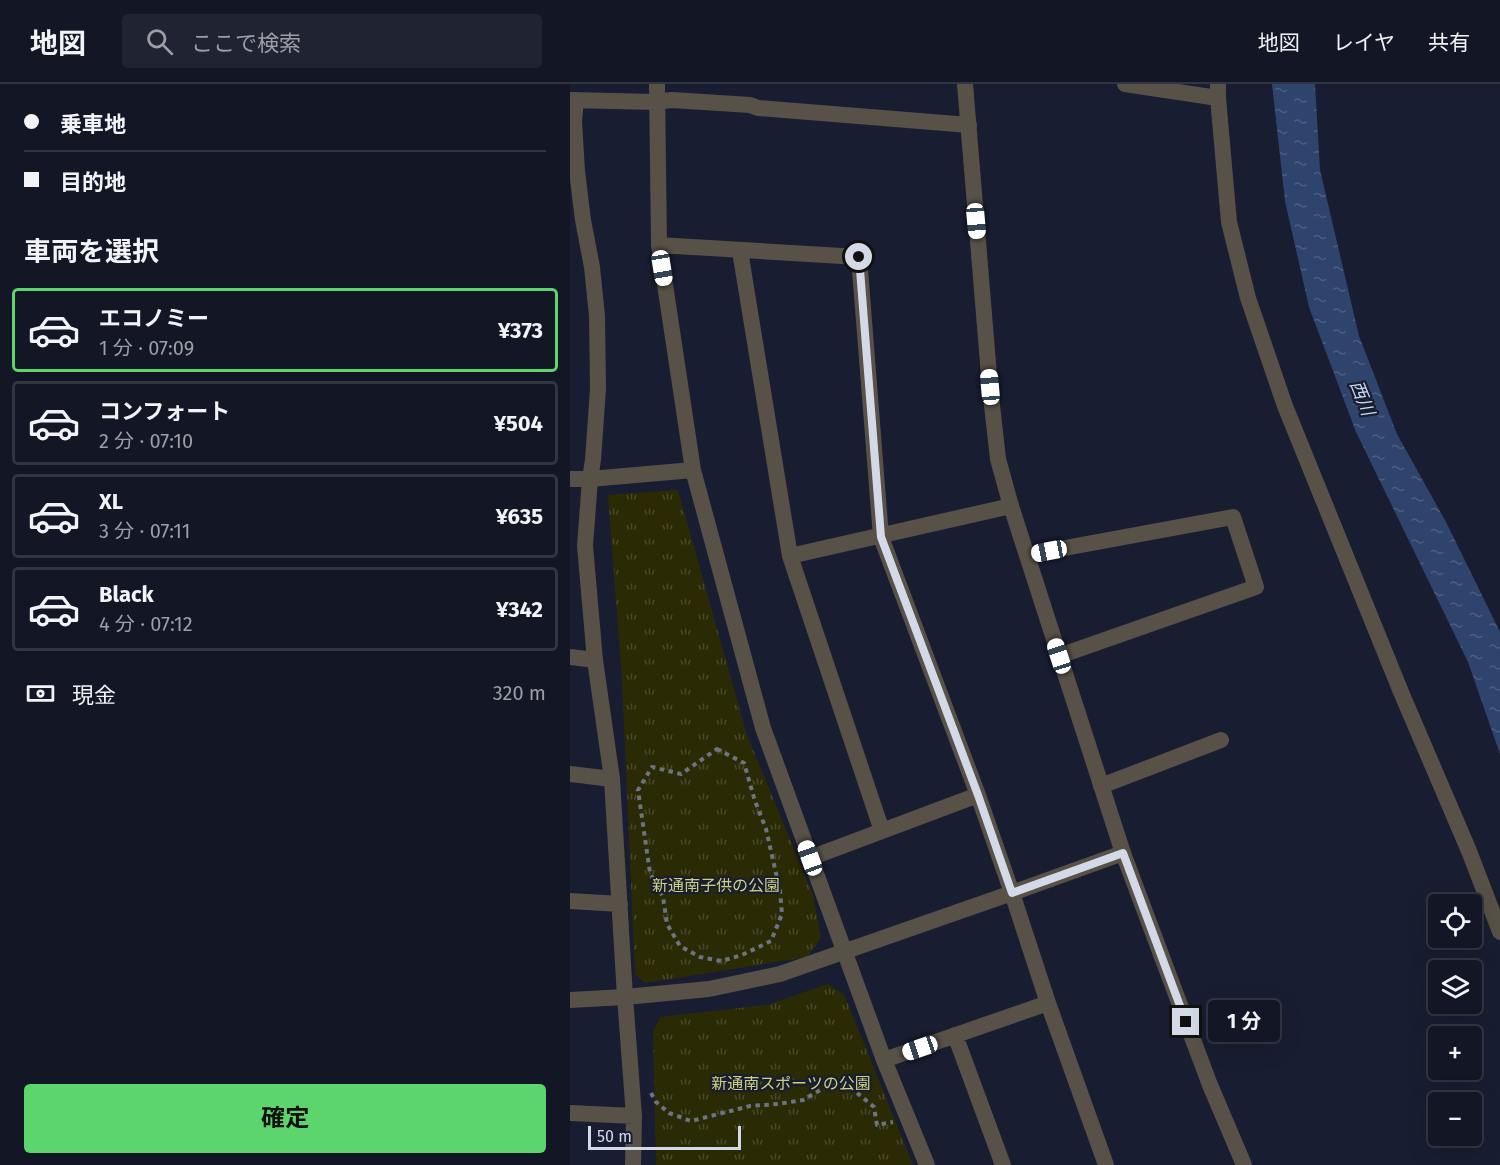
<!DOCTYPE html>
<html lang="ja">
<meta charset="utf-8">
<style>
:root{--surface:#121625;--page:#1f2332;--text:#f1f3f6;--muted:#9c9fa7;--line:#313542;--accent:#5cd56d}
body{margin:0;font-family:"Fira Sans","Noto Sans JP",sans-serif;background:var(--page);color:var(--text);height:100vh;display:flex;flex-direction:column;font-size:22px;white-space:nowrap}
*{box-sizing:border-box;margin:0}
p{font-size:20px;color:var(--muted)}
.icon{flex:none;width:33px;height:33px;fill:none;stroke:currentColor;stroke-width:2;stroke-linecap:round;stroke-linejoin:round}
.map{position:relative;flex:1;overflow:hidden}
.sheet{display:flex;flex-direction:column;background:var(--surface);width:570px}
.sheet>*{flex:none}
.hud{display:grid;align-content:center;height:132px;padding:0 24px;background:var(--surface)}
.tools{position:absolute;left:858px;top:810px;display:grid;gap:12px}
.tools a{display:grid;place-items:center;width:54px;height:54px;border-radius:6px;background:var(--surface);box-shadow:0 6px 24px #0002,0 0 0 2px var(--line);font-size:30px}
.scale{position:absolute;left:18px;bottom:15px;width:153px;box-sizing:border-box;padding-left:6px;border:3px solid #d4d9e7;border-top:0;font-size:16px;line-height:21px;white-space:nowrap;color:#d4d9e7;-webkit-text-stroke:4px #181d31;paint-order:stroke}
.end{position:absolute;width:27px;height:27px;margin:-14px;border:8px solid #d4d9e7;background:#111;box-shadow:0 0 0 3px #111}
.from{border-radius:50%}
.bubble{position:absolute;height:42px;border-radius:6px;background:var(--surface);box-shadow:0 6px 24px #0002,0 0 0 2px var(--line);font-size:20px;font-weight:700;line-height:42px;text-align:center}
.car{position:absolute;width:18px;height:36px;margin:-18px -9px;border-radius:8px;box-shadow:0 0 4px 2px #0007;background:linear-gradient(#fff 24%,#345 0 40%,#fff 0 76%,#345 0 86%,#fff 0)}
.hud b{display:flex;align-items:center;gap:21px;height:57px;font-size:22px}
.hud b+b{border-top:2px solid var(--line)}
.hud i{width:15px;height:15px;background:var(--text)}
ul{padding:0;list-style:none}
li{display:flex;align-items:center;gap:18px;height:84px;margin:0 12px 9px;padding:0 12px;border:3px solid var(--line);border-radius:6px}
li div{flex:1}
li b{display:block;font-size:22px}
li em{font-style:normal;font-weight:700}
li.active{border-color:var(--accent)}
li>.icon{width:54px;height:54px;stroke-width:1.5}
h2{padding:0 24px;font-size:27px;line-height:72px}
.pay{display:flex;align-items:center;gap:15px;height:66px;padding:0 24px;font-size:22px}
.pay p{margin-inline-start:auto}
.cta{display:flex;gap:12px;margin-top:auto;padding:12px 24px}
.cta a{flex:1;height:69px;border-radius:6px;background:var(--accent);color:#111;font-size:24px;font-weight:700;line-height:69px;text-align:center}
header{display:flex;align-items:center;gap:36px;box-sizing:border-box;height:84px;padding:0 30px;background:var(--surface);border-bottom:2px solid var(--line)}
header strong{font-size:28px}
nav{display:flex;gap:33px;margin-inline-start:auto;font-size:21px}
.search{width:420px;height:54px;background:var(--page);display:flex;align-items:center;gap:15px;box-sizing:border-box;padding:0 21px;border-radius:6px;color:var(--muted);font-size:22px}
main{display:flex;flex:1;min-height:0}
.map>svg:first-child{display:block}
</style>
<header>
<strong>地図</strong>
<div class="search"><svg class="icon" aria-label="search" viewBox="0 0 24 24"><circle cx="10" cy="10" r="6"/><path d="M15 15l6 6"/></svg>ここで検索</div>
<nav><a>地図</a><a>レイヤ</a><a>共有</a></nav>
</header>
<main>
<section class="sheet">
<div class="hud">
<b><i class="from"></i>乗車地</b>
<b><i></i>目的地</b>
</div>
<h2>車両を選択</h2>
<ul>
<li class="active"><svg class="icon" aria-label="car" viewBox="0 0 24 24"><path d="M5 17H2v-5l4-1 3-4h7l3 4 3 1v5h-3M9 17h6M6 11h13"/><circle cx="7" cy="17" r="2"/><circle cx="17" cy="17" r="2"/></svg><div><b>エコノミー</b><p>1 分 · 07:09</p></div><em>¥373</em></li>
<li><svg class="icon" aria-label="car" viewBox="0 0 24 24"><path d="M5 17H2v-5l4-1 3-4h7l3 4 3 1v5h-3M9 17h6M6 11h13"/><circle cx="7" cy="17" r="2"/><circle cx="17" cy="17" r="2"/></svg><div><b>コンフォート</b><p>2 分 · 07:10</p></div><em>¥504</em></li>
<li><svg class="icon" aria-label="car" viewBox="0 0 24 24"><path d="M5 17H2v-5l4-1 3-4h7l3 4 3 1v5h-3M9 17h6M6 11h13"/><circle cx="7" cy="17" r="2"/><circle cx="17" cy="17" r="2"/></svg><div><b>XL</b><p>3 分 · 07:11</p></div><em>¥635</em></li>
<li><svg class="icon" aria-label="car" viewBox="0 0 24 24"><path d="M5 17H2v-5l4-1 3-4h7l3 4 3 1v5h-3M9 17h6M6 11h13"/><circle cx="7" cy="17" r="2"/><circle cx="17" cy="17" r="2"/></svg><div><b>Black</b><p>4 分 · 07:12</p></div><em>¥342</em></li>
</ul>
<div class="pay"><svg class="icon" aria-label="cash" viewBox="0 0 24 24"><path d="M3 7h18v10H3z"/><circle cx="12" cy="12" r="2"/></svg>現金<p>320 m</p></div>
<div class="cta"><a>確定</a></div>
</section>
<div class="map">
<svg width="930" height="1081" viewBox="0 0 930 1081">
<defs>
<pattern id="park-tufts" width="24" height="20" patternUnits="userSpaceOnUse" patternTransform="scale(1.5)"><rect width="24" height="20" fill="#2a2b04"/><path d="M3 7l-1-3M5 7V3M7 7l1-3M15 17l-1-3M17 17v-4M19 17l1-3" fill="none" stroke="#484929"/></pattern>
<pattern id="water-ripples" width="26" height="14" patternUnits="userSpaceOnUse" patternTransform="scale(1.5)"><rect width="26" height="14" fill="#2f446d"/><path d="M2 4q2-2 4 0t4 0M15 11q2-2 4 0t4 0" fill="none" stroke="#4c5e82"/></pattern>
</defs>
<rect width="100%" height="100%" fill="#181d31"/>
<!-- park -->
<path fill="url(#park-tufts)" d="M108,406l69,245 66,160 8,43 -14,19 -162,26 -10,-9 -13,-294 -14,-185z
M258,900l16,10 69,171h-257l-3,-133 7,-15 107,-12z"/>
<!-- water -->
<path fill="url(#water-ripples)" d="M702,0h43l5,86 39,166 38,98 49,88 54,110v122l-32,-92 -112,-230 -47,-125 -24,-106z"/>
<g fill="none" stroke-linecap="round" stroke-linejoin="round">
<!-- path -->
<path stroke="#6e7384" stroke-width="4" stroke-dasharray="4.5 4.5" stroke-linecap="butt" d="M147,665l27,14 11,38 11,28 14,62 2,23 -11,27 -29,14 -21,6 -21,-4 -20,-11 -13,-22 -4,-27 -13,-24 -12,-83 14,-23 29,7z
M81,1009l5,9 13,11 22,8 59,-15 28,-2 25,-4 24,-14 23,1 24,20 3,18 16,-3"/>
<!-- minor -->
<path stroke="#575147" stroke-width="16" d="M87,0l2,161 34,225 70,258 121,332 43,105
M555,0l93,14
M648,0v14l11,124 19,76 37,108 116,286 68,159 31,81
M0,16l86,2 16,-2 78,5 8,3 211,17
M6,16l-2,21 3,50 6,49 9,47 5,49 1,73 -5,71 -3,19 -5,67 10,114 17,119 13,218 9,119 -1,49
M89,161l200,12 22,280 97,258 34,98 36,110 58,162
M170,167l50,305 92,275
M0,395h20l103,-9
M457,471l206,-38 23,70 -197,69
M220,472l221,-50
M0,573l25,3
M0,690l42,5
M531,702l120,-46
M240,774l168,-63
M0,817l50,3
M0,916l55,-3 84,-8 71,-15 232,-81 111,-40
M385,951l48,130
M314,976l164,-57
M0,1029l64,3"/>
<!-- tertiary -->
<path stroke="#575147" stroke-width="16" d="M395,0l25,303 8,72 13,47 112,347 87,232 34,80"/>
</g>
<g fill="none" stroke-linecap="round" stroke-linejoin="round">
<!-- route -->
<path stroke="#d4d9e7" stroke-width="8" d="M289,173l22,280 97,258 34,98 111,-40 63,169"/>
</g>
<g text-anchor="middle" dominant-baseline="central" stroke-width="4.5" stroke-linejoin="round" paint-order="stroke">
<!-- park labels -->
<g font-size="16" fill="#ccd17f" stroke="#181d31">
<text x="146" y="801">新通南子供の公園</text>
<text x="221" y="999">新通南スポーツの公園</text>
</g>
<!-- water labels -->
<g font-size="18" font-style="italic" fill="#c8d7f3" stroke="#181d31">
<text transform="translate(792 314) rotate(68)">西川</text>
</g>
</g>
</svg>
<div class="tools">
<a><svg class="icon" aria-label="locate" viewBox="0 0 24 24"><circle cx="12" cy="12" r="6"/><path d="M12 2v4M12 18v4M2 12h4M18 12h4"/></svg></a>
<a><svg class="icon" aria-label="layers" viewBox="0 0 24 24"><path d="M12 4l9 5-9 5-9-5zM3 14l9 5 9-5"/></svg></a>
<a>+</a>
<a>−</a>
</div>
<div class="scale">50 m</div>
<i class="end from" style="left:289px;top:173px"></i>
<i class="end" style="left:616px;top:938px"></i>
<div class="bubble" style="left:638px;top:916px;width:72px">1 分</div>
<i class="car" style="left:406px;top:137px;rotate:175deg"></i>
<i class="car" style="left:92px;top:184px;rotate:171deg"></i>
<i class="car" style="left:420px;top:303px;rotate:355deg"></i>
<i class="car" style="left:479px;top:467px;rotate:259deg"></i>
<i class="car" style="left:489px;top:572px;rotate:342deg"></i>
<i class="car" style="left:240px;top:774px;rotate:340deg"></i>
<i class="car" style="left:350px;top:964px;rotate:251deg"></i>
</div>
</main>
